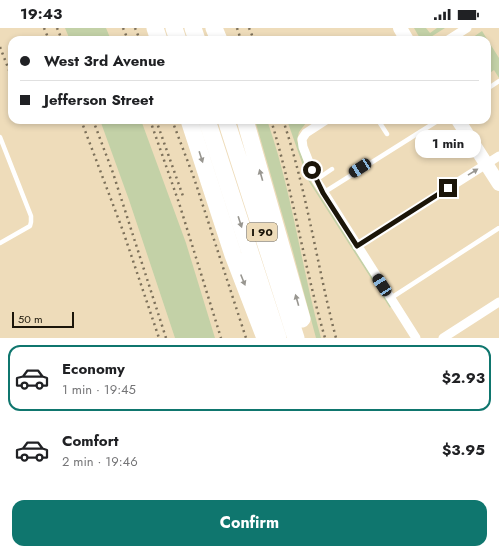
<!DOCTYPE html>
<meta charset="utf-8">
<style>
:root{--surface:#fff;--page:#f2f2f2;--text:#202124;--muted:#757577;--line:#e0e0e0;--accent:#0f766e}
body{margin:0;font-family:Jost,sans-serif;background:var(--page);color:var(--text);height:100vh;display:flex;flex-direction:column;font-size:15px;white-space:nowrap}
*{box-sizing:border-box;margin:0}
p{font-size:13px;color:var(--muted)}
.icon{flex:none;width:22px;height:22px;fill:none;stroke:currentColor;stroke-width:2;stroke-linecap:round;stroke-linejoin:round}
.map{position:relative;height:310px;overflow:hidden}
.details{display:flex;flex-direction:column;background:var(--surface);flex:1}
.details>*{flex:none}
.top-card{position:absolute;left:8px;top:8px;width:483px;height:88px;border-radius:12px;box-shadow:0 2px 6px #0003;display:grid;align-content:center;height:88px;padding:0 12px;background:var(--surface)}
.scale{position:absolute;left:12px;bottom:10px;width:62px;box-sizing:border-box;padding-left:4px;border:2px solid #1b1509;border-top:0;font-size:11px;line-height:14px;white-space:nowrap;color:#1b1509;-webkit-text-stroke:3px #eedcba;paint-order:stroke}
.end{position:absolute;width:18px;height:18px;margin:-9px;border:5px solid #1b1509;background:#fff;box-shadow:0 0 0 2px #fff}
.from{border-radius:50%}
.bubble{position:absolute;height:28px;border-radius:12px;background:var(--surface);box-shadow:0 2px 6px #0003;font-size:13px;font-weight:700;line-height:28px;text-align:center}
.car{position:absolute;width:12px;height:24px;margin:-12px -6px;border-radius:5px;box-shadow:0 0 3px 1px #0007;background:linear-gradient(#222 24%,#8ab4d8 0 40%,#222 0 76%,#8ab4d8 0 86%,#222 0)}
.top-card b{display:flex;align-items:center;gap:14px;height:38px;font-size:15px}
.top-card b+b{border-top:1px solid var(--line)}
.top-card i{width:10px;height:10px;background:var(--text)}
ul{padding:7px 0 0;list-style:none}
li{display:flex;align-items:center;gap:12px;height:66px;margin:0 8px 6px;padding:0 4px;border:2px solid transparent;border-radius:12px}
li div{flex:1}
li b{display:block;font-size:15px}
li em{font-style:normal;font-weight:700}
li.active{border-color:var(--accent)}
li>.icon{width:36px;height:36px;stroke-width:1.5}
.primary-button{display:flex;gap:8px;margin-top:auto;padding:8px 12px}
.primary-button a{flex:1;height:46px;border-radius:12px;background:var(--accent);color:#fff;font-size:16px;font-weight:700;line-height:46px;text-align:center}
.status{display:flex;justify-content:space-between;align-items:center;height:28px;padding:0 20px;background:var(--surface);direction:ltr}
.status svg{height:11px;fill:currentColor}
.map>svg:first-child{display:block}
</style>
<div class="status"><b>19:43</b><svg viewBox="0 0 49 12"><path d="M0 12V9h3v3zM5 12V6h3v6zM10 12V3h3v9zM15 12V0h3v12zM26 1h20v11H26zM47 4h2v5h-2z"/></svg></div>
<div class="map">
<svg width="499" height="310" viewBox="0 0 499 310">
<rect width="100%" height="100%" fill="#eedcba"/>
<!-- green -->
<path fill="#c3d1a7" d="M65,0h41l5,12h-41z
M414,0h12l4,5 7,-5h8l-19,12h-5z
M482,3l17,27v20l-5,-8 -7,5v-35h-18z
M100,92h41l45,123 29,95h-40l-46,-138z
M255,92h12c25,71 34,146 54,218h-5l-23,-86z
M287,92h20l-1,3 -7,9 -2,8 12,39 82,127 -1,2 -82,-128z"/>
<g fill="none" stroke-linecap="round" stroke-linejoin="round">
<!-- service -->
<path stroke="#fff" stroke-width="4.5" d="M487,61l12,-8
M378,92l9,14
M0,109l31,79v6l-1,4 -30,17
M316,152l16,-11
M323,165l116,-73
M391,270l108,-70"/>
<!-- minor -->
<path stroke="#fff" stroke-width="9" d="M448,12l19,-12
M326,92l-20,13 -4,6 1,8 13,33 100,158
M357,218l142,-90
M443,310l56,-36"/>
<!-- primary -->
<path stroke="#fff" stroke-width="14" d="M400,0l7,12
M458,92l41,64"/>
<!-- motorway -->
<path stroke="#fff" stroke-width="17" d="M155,0l4,12
M174,0l4,12
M193,0l4,12
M214,0l5,12
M189,92l44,135 32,83
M207,92l71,218
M226,92l70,218
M245,92l57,199"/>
<!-- rail -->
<path stroke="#7c705a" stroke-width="2.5" stroke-dasharray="2 4" stroke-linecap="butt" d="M44,0l5,12
M57,0l5,12
M123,0l5,12
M135,0l5,12
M237,0l4,12
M249,0l5,12
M0,19l12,31
M81,92l42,111 36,107
M93,92l20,53 53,165
M150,92l29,83 42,135
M156,92l28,79
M172,92l22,58 52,160
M271,92c22,72 33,146 54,218
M283,92c24,71 34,146 53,218"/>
</g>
<!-- one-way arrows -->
<defs><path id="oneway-solid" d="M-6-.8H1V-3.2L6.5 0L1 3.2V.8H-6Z"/></defs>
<g fill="#989690">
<use href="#oneway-solid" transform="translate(201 129) rotate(72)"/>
<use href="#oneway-solid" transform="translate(473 144) rotate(-32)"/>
<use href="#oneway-solid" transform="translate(261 147) rotate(-106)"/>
<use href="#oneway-solid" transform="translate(240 194) rotate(72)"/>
<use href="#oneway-solid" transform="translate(243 252) rotate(68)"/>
<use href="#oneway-solid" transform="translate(297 272) rotate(-106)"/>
</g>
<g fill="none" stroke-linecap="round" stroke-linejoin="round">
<!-- route -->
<path stroke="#1b1509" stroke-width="5" d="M312,142l11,23 34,53 91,-58"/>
</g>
<g text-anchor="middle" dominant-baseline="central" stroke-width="3" stroke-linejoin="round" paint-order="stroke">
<!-- shield labels -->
<rect fill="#eedcba" stroke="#5a513e" stroke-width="1" x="247" y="195" width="30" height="18" rx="3"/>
<g font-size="11" font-weight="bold" fill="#1b1509">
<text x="262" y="204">I 90</text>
</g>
</g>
</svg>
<div class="scale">50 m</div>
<i class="end from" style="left:312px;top:142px"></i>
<i class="end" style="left:448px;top:160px"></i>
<div class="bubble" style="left:415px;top:102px;width:66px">1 min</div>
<i class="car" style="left:360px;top:140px;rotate:237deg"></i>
<i class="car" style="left:382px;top:257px;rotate:327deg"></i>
<div class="top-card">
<b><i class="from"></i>West 3rd Avenue</b>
<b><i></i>Jefferson Street</b>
</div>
</div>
<section class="details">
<ul>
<li class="active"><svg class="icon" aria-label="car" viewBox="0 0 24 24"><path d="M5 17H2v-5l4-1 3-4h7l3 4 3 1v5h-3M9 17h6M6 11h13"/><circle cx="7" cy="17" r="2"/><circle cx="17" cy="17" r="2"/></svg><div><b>Economy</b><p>1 min · 19:45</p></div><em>$2.93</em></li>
<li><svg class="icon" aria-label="car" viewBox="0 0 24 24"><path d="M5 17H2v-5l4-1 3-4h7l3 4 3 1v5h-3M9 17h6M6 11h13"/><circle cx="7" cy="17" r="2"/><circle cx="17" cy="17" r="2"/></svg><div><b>Comfort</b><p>2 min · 19:46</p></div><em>$3.95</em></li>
</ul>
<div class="primary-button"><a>Confirm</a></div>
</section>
